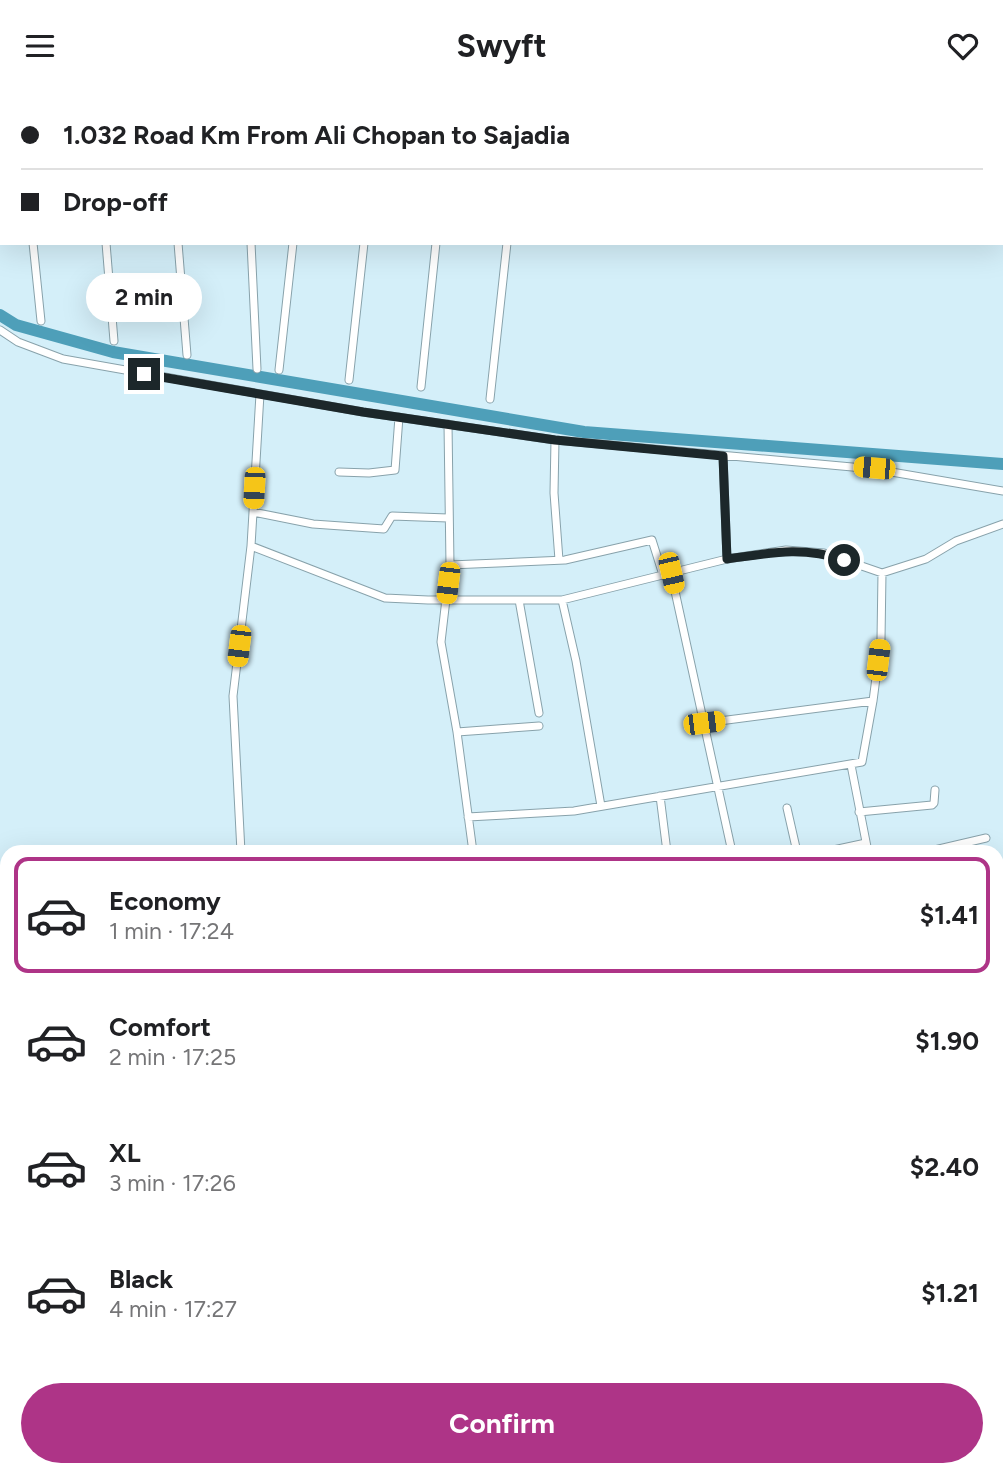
<!DOCTYPE html>
<meta charset="utf-8">
<style>
:root{--surface:#fff;--page:#f6f6f6;--text:#202124;--muted:#757577;--line:#e0e0e0;--accent:#ae3487}
body{margin:0;font-family:Figtree,sans-serif;background:var(--page);color:var(--text);height:100vh;display:flex;flex-direction:column;font-size:26px;white-space:nowrap}
*{box-sizing:border-box;margin:0}
p{font-size:23px;color:var(--muted)}
.icon{flex:none;width:38px;height:38px;fill:none;stroke:currentColor;stroke-width:2;stroke-linecap:round;stroke-linejoin:round}
.map{position:relative;flex:1;overflow:hidden}
.drawer{position:absolute;left:0px;top:754px;width:1004px;height:632px;display:flex;flex-direction:column;background:var(--surface);border-radius:21px 21px 0 0;box-shadow:0 7px 28px #0002}
.drawer>*{flex:none}
.banner{position:absolute;left:0px;top:0px;width:1004px;height:154px;box-shadow:0 7px 28px #0002;display:grid;align-content:center;height:154px;padding:0 21px;background:var(--surface)}
.end{position:absolute;width:32px;height:32px;margin:-16px;border:9px solid #1c272a;background:#fff;box-shadow:0 0 0 4px #fff}
.from{border-radius:50%}
.bubble{position:absolute;height:49px;border-radius:24px;background:var(--surface);box-shadow:0 7px 28px #0002;font-size:23px;font-weight:700;line-height:49px;text-align:center}
.car{position:absolute;width:21px;height:42px;margin:-21px -10px;border-radius:9px;box-shadow:0 0 5px 2px #0007;background:linear-gradient(#f5c518 24%,#345 0 40%,#f5c518 0 76%,#345 0 86%,#f5c518 0)}
.banner b{display:flex;align-items:center;gap:24px;height:66px;font-size:26px}
.banner b+b{border-top:2px solid var(--line)}
.banner i{width:18px;height:18px;background:var(--text)}
ul{padding:12px 0 0;list-style:none}
li{display:flex;align-items:center;gap:21px;height:116px;margin:0 14px 10px;padding:0 7px;border:4px solid transparent;border-radius:14px}
li div{flex:1}
li b{display:block;font-size:26px}
li em{font-style:normal;font-weight:700}
li.on{border-color:var(--accent)}
li>.icon{width:63px;height:63px;stroke-width:1.5}
.button{display:flex;gap:14px;margin-top:auto;padding:14px 21px}
.button a{flex:1;height:80px;border-radius:42px;background:var(--accent);color:#fff;font-size:28px;font-weight:700;line-height:80px;text-align:center}
header{display:flex;justify-content:space-between;align-items:center;height:91px;padding:0 21px;background:var(--surface);font-size:32px;font-weight:700}
.map>svg:first-child{display:block}
</style>
<header><svg class="icon" aria-label="menu" viewBox="0 0 24 24"><path d="M4 6h16M4 12h16M4 18h16"/></svg>Swyft<svg class="icon" aria-label="heart" viewBox="0 0 24 24"><path d="M12 20l-8-8c-3-5 5-10 8-4 3-6 11-1 8 4z"/></svg></header>
<div class="map">
<svg width="1003" height="1385" viewBox="0 0 1003 1385">
<rect width="100%" height="100%" fill="#d4eff9"/>
<g fill="none" stroke-linecap="round" stroke-linejoin="round">
<!-- river -->
<path stroke="#4e9fb9" stroke-width="12" d="M0,224l16,10 97,27 471,80 419,32"/>
<defs>
<path id="minor" d="M21,0v2
M92,0v2
M165,0v2
M243,0v2
M916,0l1,2
M283,2v-2
M353,2v-2
M425,2v-2
M494,2v-2
M637,2v-2
M709,2v-2
M779,2v-2
M850,2v-2
M0,108h2
M33,152l8,78
M106,152l8,98
M178,152l9,112
M251,152l6,126
M0,239l18,12 45,17 300,53 192,28 319,29 129,22
M279,279l14,-127
M349,289l15,-137
M421,296l15,-144
M260,303l-9,152 134,52 43,2h134l165,-41 59,-9 38,3 58,20 44,-14 30,-18 47,-17
M490,308l17,-156
M448,333l2,141 -9,77 16,90 16,120
M555,349l-1,53 5,67
M723,365l4,103
M339,381l30,1 26,-3 4,-53
M253,421l60,12 71,5 8,-13 56,2
M450,474l115,-5 87,-20 11,35
M671,482l61,279
M519,509l20,113
M562,509l14,61 25,145
M704,632l169,-22
M457,641l82,-6
M851,674l17,87
M660,705l7,56
M787,717l10,44
M859,721l73,-7 2,-2 1,-13
M468,726l106,-6 288,-49 11,-61 8,-62 1,-66
M241,761l-8,-156 18,-150
M824,761l42,-9
M926,761l60,-14
M998,998l5,-1
M0,1080h7
M998,1263l5,-1
M998,1343l4,42
M0,1373h7
M58,1379v6
M135,1379l1,6
M217,1379l1,6
M415,1379l1,6
M485,1379l1,6
M562,1379l1,6
M628,1379l1,6
M688,1379l1,6
M750,1379v6
M810,1379l1,6
M872,1379l1,6
M930,1379v6"/>
</defs>
<!-- minor casing -->
<use href="#minor" stroke="#88a2ab" stroke-width="9"/>
<!-- minor -->
<use href="#minor" stroke="#fff" stroke-width="7"/>
</g>
<g fill="none" stroke-linecap="round" stroke-linejoin="round">
<!-- route -->
<path stroke="#1c272a" stroke-width="9" d="M144,283l219,38 192,28 168,16 4,103c43,-6 75,-13 117,1"/>
</g>
</svg>
<i class="end from" style="left:844px;top:469px"></i>
<i class="end" style="left:144px;top:283px"></i>
<div class="bubble" style="left:86px;top:182px;width:116px">2 min</div>
<i class="car" style="left:874px;top:377px;rotate:275deg"></i>
<i class="car" style="left:254px;top:397px;rotate:183deg"></i>
<i class="car" style="left:671px;top:482px;rotate:167deg"></i>
<i class="car" style="left:448px;top:492px;rotate:187deg"></i>
<i class="car" style="left:239px;top:555px;rotate:187deg"></i>
<i class="car" style="left:878px;top:569px;rotate:7deg"></i>
<i class="car" style="left:704px;top:632px;rotate:83deg"></i>
<div class="banner">
<b><i class="from"></i>1.032 Road Km From Ali Chopan to Sajadia</b>
<b><i></i>Drop-off</b>
</div>
<section class="drawer">
<ul>
<li class="on"><svg class="icon" aria-label="car" viewBox="0 0 24 24"><path d="M5 17H2v-5l4-1 3-4h7l3 4 3 1v5h-3M9 17h6M6 11h13"/><circle cx="7" cy="17" r="2"/><circle cx="17" cy="17" r="2"/></svg><div><b>Economy</b><p>1 min · 17:24</p></div><em>$1.41</em></li>
<li><svg class="icon" aria-label="car" viewBox="0 0 24 24"><path d="M5 17H2v-5l4-1 3-4h7l3 4 3 1v5h-3M9 17h6M6 11h13"/><circle cx="7" cy="17" r="2"/><circle cx="17" cy="17" r="2"/></svg><div><b>Comfort</b><p>2 min · 17:25</p></div><em>$1.90</em></li>
<li><svg class="icon" aria-label="car" viewBox="0 0 24 24"><path d="M5 17H2v-5l4-1 3-4h7l3 4 3 1v5h-3M9 17h6M6 11h13"/><circle cx="7" cy="17" r="2"/><circle cx="17" cy="17" r="2"/></svg><div><b>XL</b><p>3 min · 17:26</p></div><em>$2.40</em></li>
<li><svg class="icon" aria-label="car" viewBox="0 0 24 24"><path d="M5 17H2v-5l4-1 3-4h7l3 4 3 1v5h-3M9 17h6M6 11h13"/><circle cx="7" cy="17" r="2"/><circle cx="17" cy="17" r="2"/></svg><div><b>Black</b><p>4 min · 17:27</p></div><em>$1.21</em></li>
</ul>
<div class="button"><a>Confirm</a></div>
</section>
</div>
